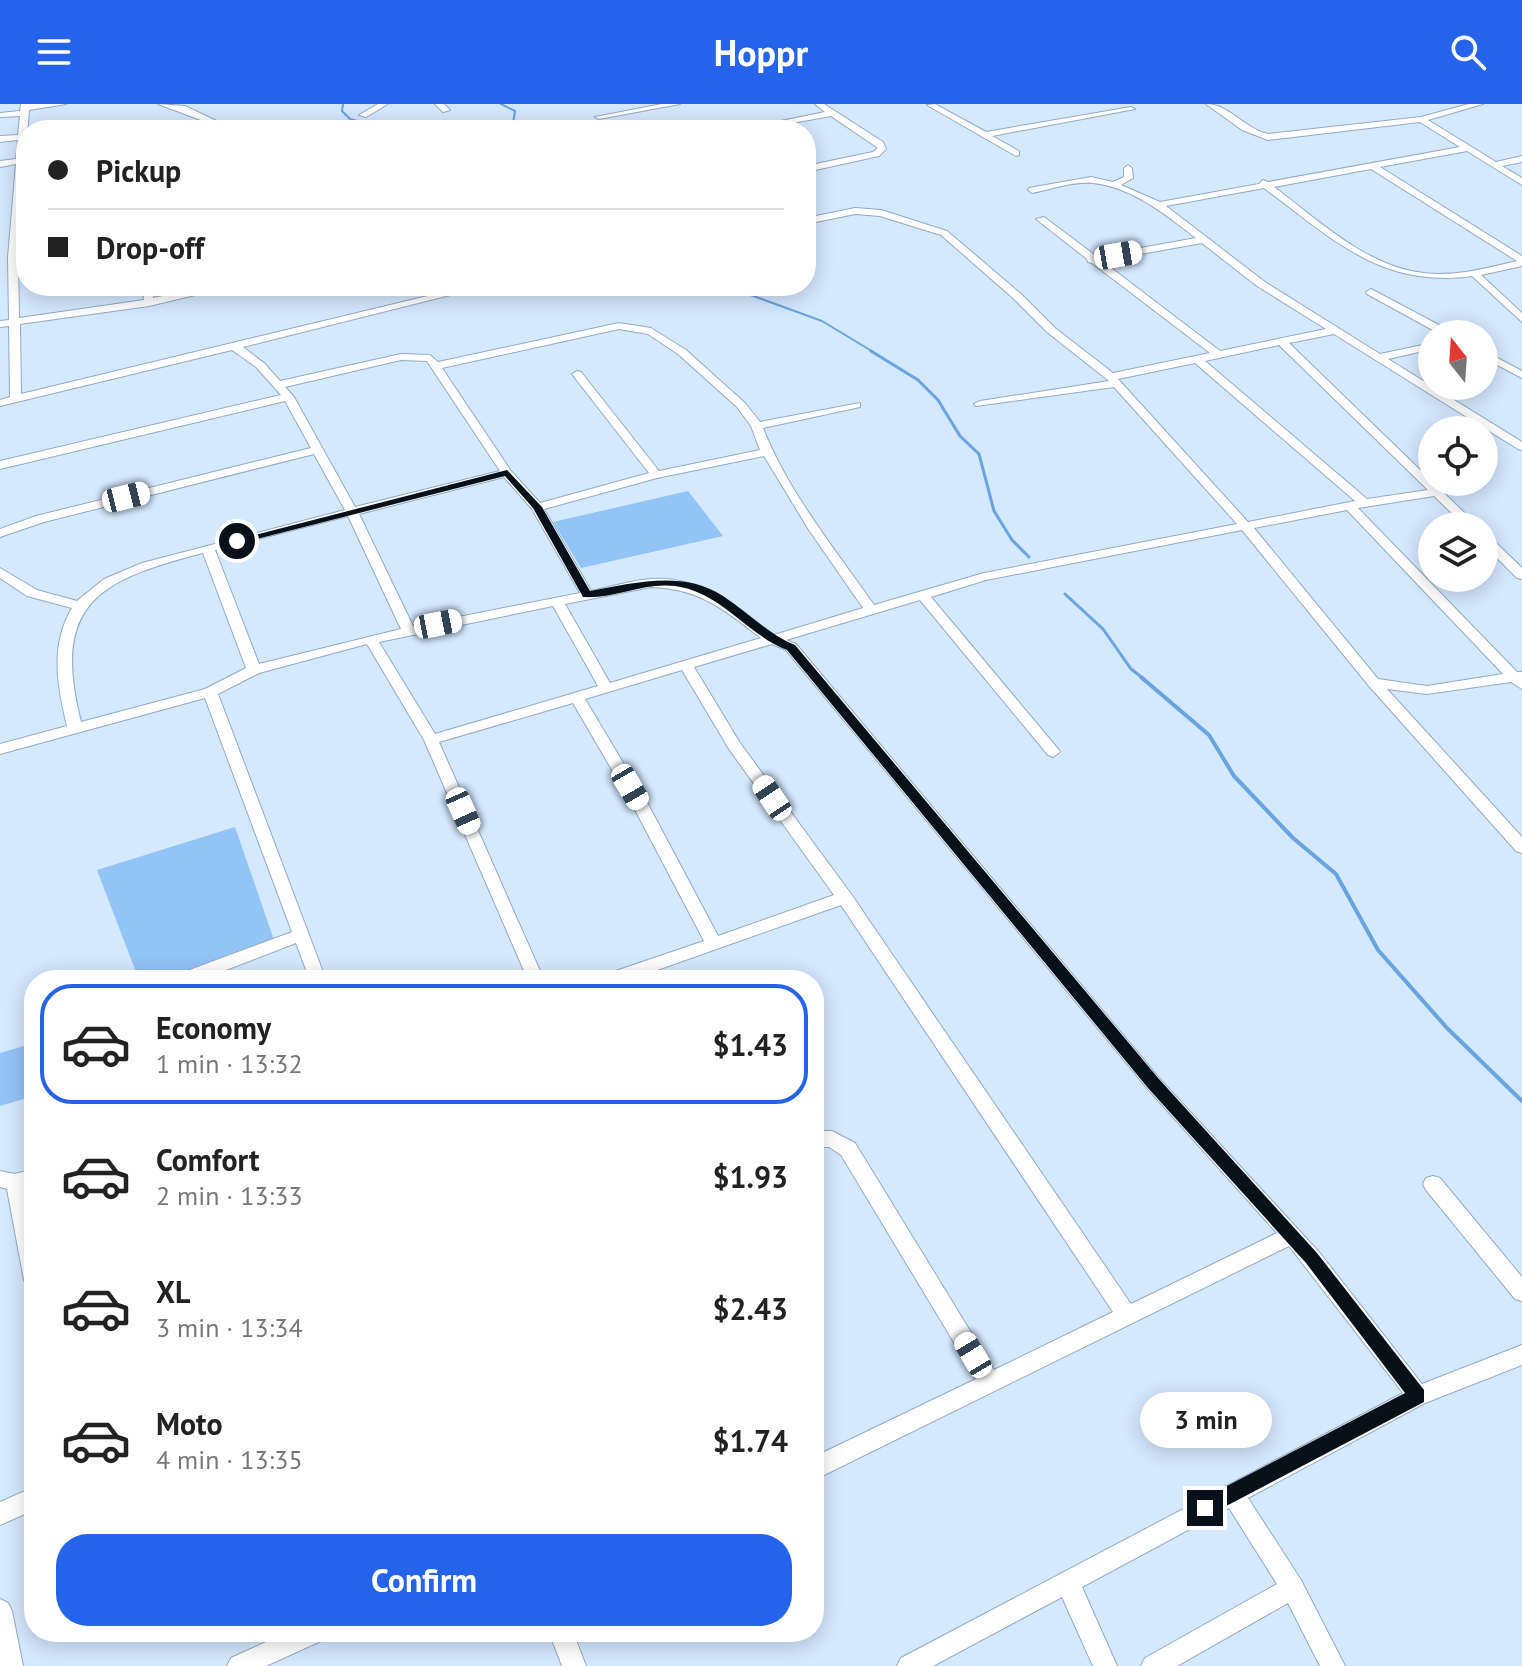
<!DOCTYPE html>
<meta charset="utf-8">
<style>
:root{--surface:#fff;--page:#f6f6f6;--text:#222;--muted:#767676;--line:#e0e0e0;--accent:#2563eb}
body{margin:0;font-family:"PT Sans",sans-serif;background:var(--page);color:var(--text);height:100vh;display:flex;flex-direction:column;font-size:30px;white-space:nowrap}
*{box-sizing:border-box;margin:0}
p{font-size:26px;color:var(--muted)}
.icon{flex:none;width:44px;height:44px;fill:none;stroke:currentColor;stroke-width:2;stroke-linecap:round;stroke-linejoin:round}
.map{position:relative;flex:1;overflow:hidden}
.sheet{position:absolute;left:24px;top:866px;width:800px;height:672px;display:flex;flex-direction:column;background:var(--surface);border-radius:32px;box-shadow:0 4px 20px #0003}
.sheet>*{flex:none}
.banner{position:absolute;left:16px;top:16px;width:800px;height:176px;border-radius:32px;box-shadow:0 4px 20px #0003;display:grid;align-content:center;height:176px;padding:0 32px;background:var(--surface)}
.needle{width:52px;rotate:343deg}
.buttons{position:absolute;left:1418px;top:216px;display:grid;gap:16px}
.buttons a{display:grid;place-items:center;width:80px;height:80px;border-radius:50%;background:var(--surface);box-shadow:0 4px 20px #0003;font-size:40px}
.end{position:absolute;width:36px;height:36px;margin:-18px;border:10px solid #08111a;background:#fff;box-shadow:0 0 0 4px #fff}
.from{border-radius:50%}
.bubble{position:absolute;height:56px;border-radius:28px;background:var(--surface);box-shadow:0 4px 20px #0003;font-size:26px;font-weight:700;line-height:56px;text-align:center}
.car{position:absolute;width:24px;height:48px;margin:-24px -12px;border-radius:10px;box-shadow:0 0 6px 2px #0007;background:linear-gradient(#fff 24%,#345 0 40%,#fff 0 76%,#345 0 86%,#fff 0)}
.banner b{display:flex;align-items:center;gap:28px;height:76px;font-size:30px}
.banner b+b{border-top:2px solid var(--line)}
.banner i{width:20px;height:20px;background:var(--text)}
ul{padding:14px 0 0;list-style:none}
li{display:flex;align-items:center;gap:24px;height:120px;margin:0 16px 12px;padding:0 16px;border:4px solid transparent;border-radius:32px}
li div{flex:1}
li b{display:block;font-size:30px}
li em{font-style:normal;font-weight:700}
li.active{border-color:var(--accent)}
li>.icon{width:72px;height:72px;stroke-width:1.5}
.primary-button{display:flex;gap:16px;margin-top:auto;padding:16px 32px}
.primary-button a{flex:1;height:92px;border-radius:32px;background:var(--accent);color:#fff;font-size:32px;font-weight:700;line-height:92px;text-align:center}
header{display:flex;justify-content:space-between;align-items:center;height:104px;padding:0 32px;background:var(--accent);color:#fff;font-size:36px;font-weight:700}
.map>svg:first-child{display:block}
</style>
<header><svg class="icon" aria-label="menu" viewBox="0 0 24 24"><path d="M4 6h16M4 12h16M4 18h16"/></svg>Hoppr<svg class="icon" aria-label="search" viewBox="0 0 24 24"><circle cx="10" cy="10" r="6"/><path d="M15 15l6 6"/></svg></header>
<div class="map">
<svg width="1522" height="1562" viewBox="0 0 1522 1562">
<rect width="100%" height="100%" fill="#d4e8fe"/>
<!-- green -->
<path fill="#93c4f7" d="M688,387l35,45 -142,32 -28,-46z
M235,723l39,113 -111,40h-24l-42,-110z
M34,939v53l-34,10v-53z"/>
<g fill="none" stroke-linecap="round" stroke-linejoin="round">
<!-- stream-far2 -->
<path stroke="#69a3e0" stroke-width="2" d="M343,0l-1,7 8,8 41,11
M501,0l14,7 -3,19
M726,182l96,35 53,32"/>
<!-- stream-far1 -->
<path stroke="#69a3e0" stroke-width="3" d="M871,247l47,29 20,20 22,36 19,18 15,57 18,29 17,17
M1065,490l38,35 28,40 13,10"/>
<!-- stream -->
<path stroke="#69a3e0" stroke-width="4" d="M1141,573l68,58 25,41 59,62 43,36 42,76 69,78 75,73"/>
<defs>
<path id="minor" d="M21,0h45l-37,6 -11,147 1,61 125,-18 -2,-14h10l1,12 60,-12h20l-84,20 -129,18 1,70 448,-108h17l-243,61 21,16 16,18 121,-27 29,1 8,7 181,-39 32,5 35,22 59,53 15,19 100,-19v4l-97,21c25,64 72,121 111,177l110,-32 253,-49 -123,-137 -138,19 -2,-2 6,-3 129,-20 -62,-49 -34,-34 -72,-63 -61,-19 -25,-2 -49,10v-6l49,-10 26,2 66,21 74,63 34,34 58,45 97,-20 -118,-90 -4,-1 -1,-3 -51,-40 8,-2 52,39 100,-18c-30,-23 -64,-51 -103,-55 -19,-2 -42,6 -61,10l-4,-3 1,-2 62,-11 22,5 11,-5v-9l4,-3 4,3 1,10 -12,7 39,17 99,-18 4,-4 5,2 192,-35 -40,-25 -152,18 -26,-10 -36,-26c23,0 39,25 62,30l153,-17 48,-13h14l-55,16 68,42 26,-6v6l-20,4 20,12v7l-55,-34 -87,16 142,89v10l-41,9 41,38v9l-50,-46c-90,13 -141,-38 -208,-88l-98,18 99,76 115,72 52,-11v6l-44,10 134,83v8l-4,-1 -184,-115 -45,9 189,183h-13l-31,-30 -76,12 159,164h5v17l-11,-7 -84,12 -40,-5 135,148v16l-6,-2 -147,-165 -127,-156 -256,50 -55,17 127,152 2,3 -7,5 -5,-2 -128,-155 -134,40 10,4 363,434 160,174 103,132 100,-39v20l-97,38 -177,95 53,82 44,86h-25l-32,-63 -111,63h-36l4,-8 132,-74 -48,-76 -147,79 35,79h-24l-31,-69 -129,69h-36l4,-8 502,-265 -114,-147 -475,234v-23l162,-78 -135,-224 -12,-8h-15v-16h18l23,12 139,227 119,-58 -272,-407 -212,75h-27l2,-5 100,-34 -71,-135 -60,-103 -134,39 105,238h-16l-104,-240 -57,-96 -108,29 -41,21 108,286h-16l-14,-37 -96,37h-26l2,-5 116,-43 -87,-234 -205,56v-10l67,-18c-10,-41 -17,-81 5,-118l-45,-12 -27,-18v-10l37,22 40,11 27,-22 38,-16 203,-53 -31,-56 -270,68 -44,15v-8l36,-13 275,-68 -26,-47 -285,68v-8l281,-66 -25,-28 -24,-17 -232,56v-6l10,-3 -1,-71 -9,1v-6l9,-1 -1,-63 8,-93 -16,3v-6l16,-2 2,-19 -18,2v-6l18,-1 2,-19 -20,1v-4l20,-2zM1371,65l146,92c-30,7 -62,16 -93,12 -57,-6 -106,-53 -150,-86zM1202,139l55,43 69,43 -106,22 -118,-90zM619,225l29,5 30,20 59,53 14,19 9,24 -101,21 -78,-99 -4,-1 -5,3 77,99 -109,30 -29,-32 -69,-103zM1279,241l149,145 -61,9 -162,-138zM401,256l26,1 73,110 -145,36 -61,-110 -9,-10zM1195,259l160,138 -107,21 -130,-143zM764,352l45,74 54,78 -89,27c-38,-28 -72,-59 -122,-56 -20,1 -41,8 -61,12l-47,-82 113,-31zM504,373l28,32 48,84 -167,33 -54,-112zM1347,406l156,164 -76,12 -49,-7 -124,-151zM348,412l53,113 -142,35 -44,-114zM203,449l43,115 -41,21 -124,33c-30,-118 17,-142 122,-169zM651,483c50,2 72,22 110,51l-151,45 -45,-79zM553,502l45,80 -163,48 -56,-92zM772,540l14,6 361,438 130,145 -146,71 -280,-410 -111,-151 -46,-76zM682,566l47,79 105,146 -116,41 -69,-130 -64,-107z
M158,0l27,2 50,24h-11l-9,-4 -53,4 44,-8z
M378,0h10l-22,13 -7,-2z
M435,0h9l6,6 -7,2z
M662,0h18l-81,15 -4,-2z
M815,0h9l59,38 3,7 -7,7 -73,16v-6l67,-14 5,-4 -47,-32 -77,14h-17l88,-18z
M935,0l51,28 145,-25 4,2 -143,27 27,15v4l-3,1 -89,-51z
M342,19l12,5 1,2h-10l-6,-3z
M1371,185l81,43 1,2h-13l-73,-40 -1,-2z
M1484,247l38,20v7l-38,-20z
M1484,430l4,1 34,33v11l-5,-1 -33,-33z
M34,1065v16l-8,2 8,43v59l-7,-3 -3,-6 -17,-91 -7,-2v-16l15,3z
M1433,1072l7,2 82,99v24l-7,-2 -89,-109 -3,-6 3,-6z
M34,1383v23l-34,15v-23z
M0,1495l8,4 4,8 11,55h-23z
M288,1528h39l-4,8 -57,26h-39l4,-8z
M549,1528h24l13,34h-24z"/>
</defs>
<!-- minor casing -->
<use href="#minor" stroke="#92aac3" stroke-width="2"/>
<!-- minor -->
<use href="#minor" fill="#fff" fill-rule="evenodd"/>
</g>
<!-- route -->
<path fill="#08111a" d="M507,366l35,37 48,84c44,-8 93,-21 133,5 25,16 44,38 72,49l364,434 158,174 107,137v12l-213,112h-13v-13l207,-108 -99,-130 -158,-175 -361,-438c-41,-16 -66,-58 -112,-64 -31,-4 -61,13 -92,11l-50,-89 -28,-32 -268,68 -5,-3z"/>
</svg>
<div class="buttons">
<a><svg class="needle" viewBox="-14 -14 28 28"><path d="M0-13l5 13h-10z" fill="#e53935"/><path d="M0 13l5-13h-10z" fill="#767676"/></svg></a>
<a><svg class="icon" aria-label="locate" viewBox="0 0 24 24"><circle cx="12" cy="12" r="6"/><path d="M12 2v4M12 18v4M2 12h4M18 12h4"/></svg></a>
<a><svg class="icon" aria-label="layers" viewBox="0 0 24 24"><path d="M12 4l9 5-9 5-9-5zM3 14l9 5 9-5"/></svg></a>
</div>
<i class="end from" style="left:237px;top:437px"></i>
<i class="end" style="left:1205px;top:1404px"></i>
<div class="bubble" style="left:1140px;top:1288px;width:132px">3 min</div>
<i class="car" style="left:1118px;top:151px;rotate:80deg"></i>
<i class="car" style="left:126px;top:393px;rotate:76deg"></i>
<i class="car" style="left:438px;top:520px;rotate:79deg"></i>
<i class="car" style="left:630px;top:683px;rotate:150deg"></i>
<i class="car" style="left:772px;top:694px;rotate:326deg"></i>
<i class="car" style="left:463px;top:707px;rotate:156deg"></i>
<i class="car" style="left:973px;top:1251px;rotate:329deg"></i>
<div class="banner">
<b><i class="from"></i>Pickup</b>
<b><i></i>Drop-off</b>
</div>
<section class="sheet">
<ul>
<li class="active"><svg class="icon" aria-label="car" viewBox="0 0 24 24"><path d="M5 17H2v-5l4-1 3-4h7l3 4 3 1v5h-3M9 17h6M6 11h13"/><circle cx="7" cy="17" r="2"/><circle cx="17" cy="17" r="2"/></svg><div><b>Economy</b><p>1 min · 13:32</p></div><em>$1.43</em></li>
<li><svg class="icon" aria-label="car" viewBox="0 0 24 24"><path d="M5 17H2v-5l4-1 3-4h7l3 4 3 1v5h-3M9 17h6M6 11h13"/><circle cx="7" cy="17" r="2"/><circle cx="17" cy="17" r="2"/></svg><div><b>Comfort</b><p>2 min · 13:33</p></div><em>$1.93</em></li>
<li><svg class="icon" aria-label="car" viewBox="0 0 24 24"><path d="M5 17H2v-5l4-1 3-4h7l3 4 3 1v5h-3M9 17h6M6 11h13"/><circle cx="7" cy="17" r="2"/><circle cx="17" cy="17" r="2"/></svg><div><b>XL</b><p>3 min · 13:34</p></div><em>$2.43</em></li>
<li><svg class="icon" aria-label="car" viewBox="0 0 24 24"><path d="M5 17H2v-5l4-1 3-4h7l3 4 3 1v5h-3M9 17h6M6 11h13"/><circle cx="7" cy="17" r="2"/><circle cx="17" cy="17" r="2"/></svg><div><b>Moto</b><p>4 min · 13:35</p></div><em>$1.74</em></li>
</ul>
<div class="primary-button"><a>Confirm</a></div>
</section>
</div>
